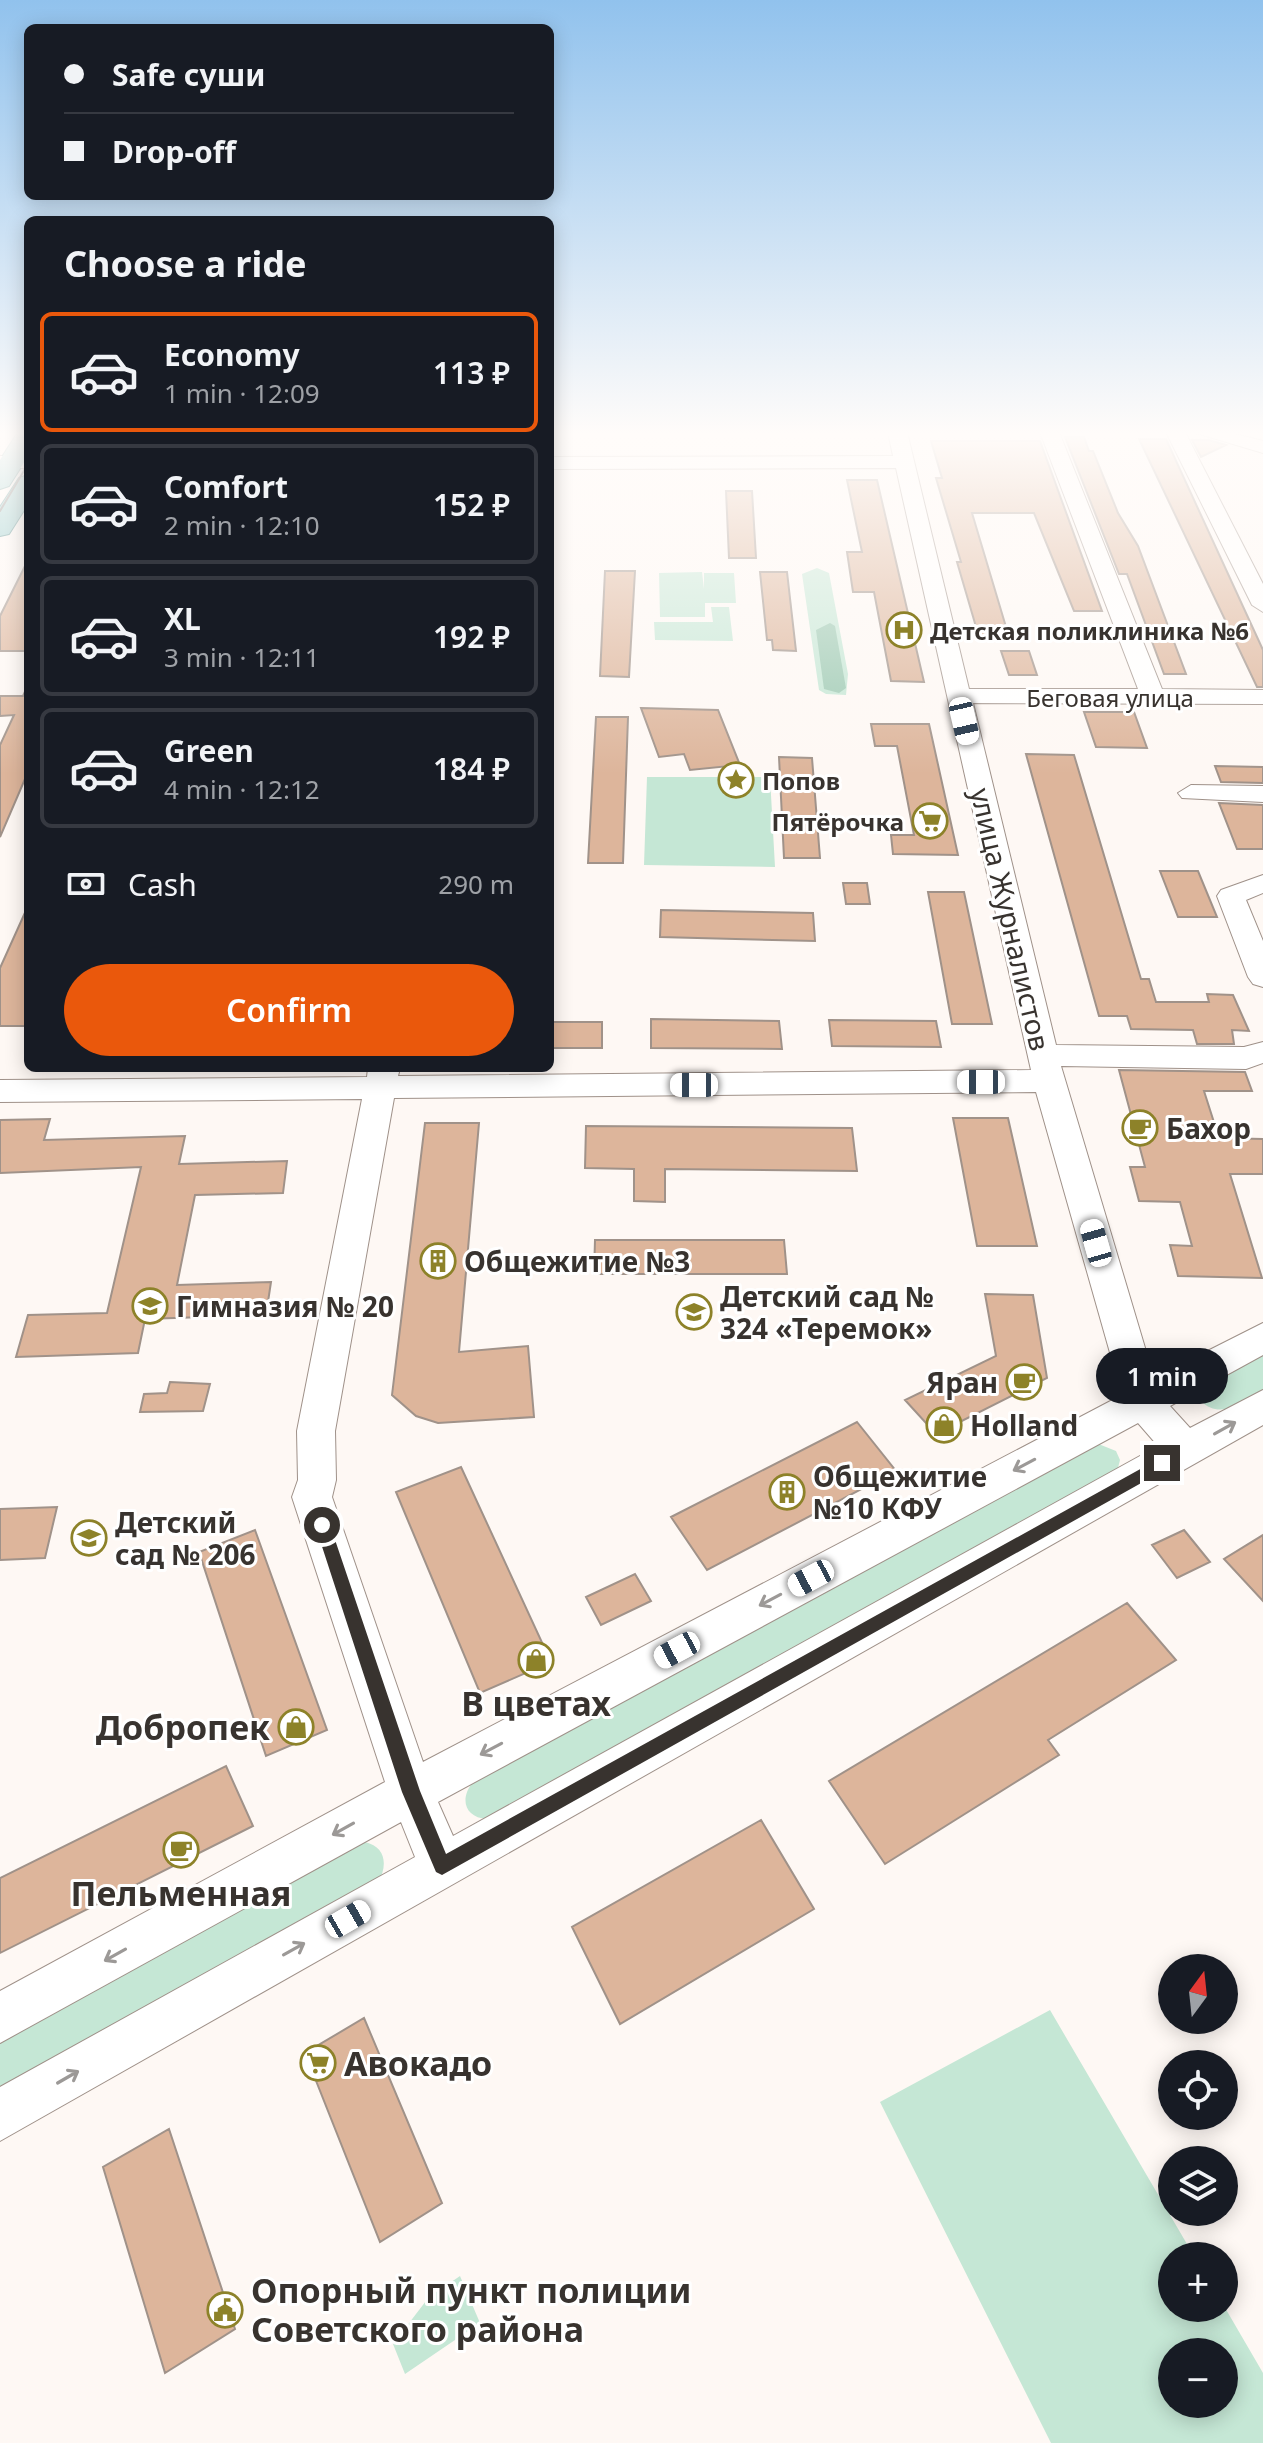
<!DOCTYPE html>
<meta charset="utf-8">
<style>
:root{--surface:#171b24;--page:#20242c;--text:#f1f3f6;--muted:#9ea1a6;--line:#363941;--accent:#ea580c}
body{margin:0;font-family:"Noto Sans",sans-serif;background:var(--page);color:var(--text);height:100vh;display:flex;flex-direction:column;font-size:30px;white-space:nowrap}
*{box-sizing:border-box;margin:0}
p{font-size:26px;color:var(--muted)}
.icon{flex:none;width:44px;height:44px;fill:none;stroke:currentColor;stroke-width:2;stroke-linecap:round;stroke-linejoin:round}
.map{position:relative;flex:1;overflow:hidden}
.side{position:absolute;left:24px;top:216px;width:530px;height:856px;display:flex;flex-direction:column;background:var(--surface);border-radius:12px;box-shadow:0 4px 20px #0003}
.side>*{flex:none}
.guide{position:absolute;left:24px;top:24px;width:530px;height:176px;border-radius:12px;box-shadow:0 4px 20px #0003;display:grid;align-content:center;height:176px;padding:0 40px;background:var(--surface)}
.needle{width:52px;rotate:15deg}
.buttons{position:absolute;left:1158px;top:1954px;display:grid;gap:16px}
.buttons a{display:grid;place-items:center;width:80px;height:80px;border-radius:50%;background:var(--surface);box-shadow:0 4px 20px #0003;font-size:40px}
.end{position:absolute;width:36px;height:36px;margin:-18px;border:10px solid #38332f;background:#fff;box-shadow:0 0 0 4px #fff}
.from{border-radius:50%}
.bubble{position:absolute;height:56px;border-radius:28px;background:var(--surface);box-shadow:0 4px 20px #0003;font-size:26px;font-weight:600;line-height:56px;text-align:center}
.car{position:absolute;width:24px;height:48px;margin:-24px -12px;border-radius:10px;box-shadow:0 0 6px 2px #0007;background:linear-gradient(#fff 24%,#345 0 40%,#fff 0 76%,#345 0 86%,#fff 0)}
.guide b{display:flex;align-items:center;gap:28px;height:76px;font-size:30px}
.guide b+b{border-top:2px solid var(--line)}
.guide i{width:20px;height:20px;background:var(--text)}
ul{padding:0;list-style:none}
li{display:flex;align-items:center;gap:24px;height:120px;margin:0 16px 12px;padding:0 24px;border:4px solid var(--line);border-radius:12px}
li div{flex:1}
li b{display:block;font-size:30px}
li em{font-style:normal;font-weight:600}
li.on{border-color:var(--accent)}
li>.icon{width:72px;height:72px;stroke-width:1.5}
h2{padding:0 40px;font-size:36px;line-height:96px}
.pay{display:flex;align-items:center;gap:20px;height:88px;padding:0 40px;font-size:30px}
.pay p{margin-inline-start:auto}
.cta{display:flex;gap:16px;margin-top:auto;padding:16px 40px}
.cta a{flex:1;height:92px;border-radius:48px;background:var(--accent);color:#fff;font-size:32px;font-weight:600;line-height:92px;text-align:center}
.map>svg:first-child{display:block}
</style>
<div class="map">
<svg width="1263" height="2443" viewBox="0 0 1263 2443">
<rect width="100%" height="100%" fill="#fef8f4"/>
<!-- green -->
<path fill="#c5e7d5" fill-rule="evenodd" d="M817,568l12,5 19,101 -2,21 -20,-1 -7,-4 -17,-116z
M702,572l2,17v-16h30l2,30h-31v14h-45l-1,-44z
M711,607h18l4,34 -78,-1 -1,-18h59z
M647,777h123l5,90 -131,-2z
M1263,1353v37c-20,11 -42,31 -62,11l-1,-13z
M1096,1443l20,8 4,9 -2,8 -631,351c-22,-1 -28,-20 -14,-37z
M365,1842c21,5 23,23 13,41l-378,215v-60z
M1050,2010l144,246h-22v52l52,-2 39,67v70h-212l-171,-341zM1172,2352h52v52h-52z
M460,2276l20,47 -75,51 -12,-30 36,-47z"/>
<!-- forest -->
<path fill="#9cc9b2" d="M830,623l5,3 11,62 -7,5 -15,-4 -8,-59z"/>
<!-- building -->
<path fill="#ddb59b" stroke="#a09289" stroke-width="2" d="M1065,437h19l5,14h4l25,62 20,33 48,128h-22l-37,-100h-8z
M1139,439h27l97,211v37h-6z
M1192,440h17l17,5 -25,12z
M931,441h109l62,170h-28l-40,-98h-62l37,124h-30l-22,-75h4l-25,-84h6z
M847,480h30l47,202 -33,-1 -17,-89h-21l-6,-40h15z
M726,491h26l4,67h-27z
M28,560v91h-28v-35z
M605,571h30l-6,106 -29,-1z
M760,572h27l9,79 -23,-1 -1,-10h-5z
M1001,651h28l8,24h-28z
M28,685v87l-28,65v-92l14,-30 -14,1v-20h23z
M641,708l77,2 22,55 -50,5 -6,-16 -25,3z
M1084,712h50l13,36 -51,-1z
M596,717h32l-5,146h-35z
M871,724h58l29,131 -65,-1 -2,-19h23l-17,-89h-22z
M1026,754l48,1 67,224h8l7,23h53l-2,-8 26,1 16,36 -17,-1 2,14h-37l-4,-14 -62,-1 -4,-13h-28z
M779,757l33,1 8,100h-36z
M1215,766l48,1v16l-42,-1z
M1219,803l44,2v44h-26z
M1160,871h38l19,46h-39z
M843,883h24l3,21h-24z
M928,892h36l28,132h-40z
M28,906v120h-28v-58z
M661,910l152,3 2,28 -155,-4z
M651,1019l128,2 3,28 -131,-1z
M829,1020l107,1 5,26 -109,-1z
M550,1022h52v26h-52z
M1119,1070l126,2 7,19h-48l15,47 44,1v35h-33l32,104 -84,-2 -8,-31 22,1 -12,-44 -41,-1 -9,-34h15z
M953,1118h55l29,128h-60z
M50,1119l-6,21 141,-4 -6,28 108,-3 -4,32 -88,2 -18,90 94,-3 -5,33 -121,4 -7,34 -122,4 12,-42 79,-2 34,-146 -141,6v-53z
M425,1123h54l-20,229 69,-6 6,71 -96,6 -22,-7 -24,-21z
M586,1126l266,2 5,43 -192,-2v33l-31,-1v-32l-49,-1z
M595,1240h189l3,34h-193z
M985,1294l48,1 14,83 -111,56 -31,-34 91,-44z
M170,1382l40,2 -7,27 -63,1 4,-18 23,-1z
M857,1422l39,49 -189,99 -36,-53z
M461,1467l90,195 -71,31 -84,-201z
M57,1507l-12,51 -45,2v-51z
M255,1530l72,200 -61,26 -67,-204z
M1184,1530l26,32 -33,16 -25,-33z
M1263,1535v66l-39,-42z
M635,1574l16,27 -50,24 -15,-28z
M1127,1603l49,57 -128,80 11,15 -174,109 -56,-83z
M226,1766l27,60 -253,127v-75z
M761,1820l53,89 -194,115 -48,-97z
M364,2018l78,185 -62,39 -75,-189z
M169,2129l66,200 -70,44 -62,-206z"/>
<g fill="none" stroke-linecap="round" stroke-linejoin="round">
<defs>
<path id="minor" d="M888,432h19l62,257h169l-98,-257h19l103,257 101,1v14l-290,-1 83,342 188,2 19,-5v21l-17,6 -185,-3 93,312 109,-55v32l-93,51 20,22 73,-38v35l-1263,716v-54l415,-230 -14,-35 -401,221v-52l385,-209 -93,-285 6,-17 -1,-49 65,-332 -362,3v-22l367,-3 1,-9h32l-2,8 633,-6 -135,-602 -346,1v-12l343,-1zM1036,1092l86,303 -699,367 -91,-265 4,-17 -1,-49 59,-333zM1138,1423l20,23 -705,390 -15,-34z
M1166,432h19l78,152v28l-11,-7z
M1193,432h34l36,9v12z
M0,456h28v12h-28z
M1191,785l72,1v16l-81,-4 -4,-5z
M1263,875v18l-17,7 17,41v46l-10,-3 -5,-7 -31,-81 4,-6z"/>
<path id="major" d="M18,432h10v24l-19,30 -9,3v-29z
M28,475v29l-19,30 -9,2v-29l19,-29z"/>
</defs>
<!-- minor casing -->
<use href="#minor" stroke="#9f9189" stroke-width="2"/>
<!-- major casing -->
<use href="#major" stroke="#2e7575" stroke-width="2"/>
<!-- minor -->
<use href="#minor" fill="#fff" fill-rule="evenodd"/>
<!-- major -->
<use href="#major" fill="#7fc1c2" fill-rule="evenodd"/>
<!-- tram -->
<path stroke="#615c58" stroke-width="2" d="M0,511l28,-47"/>
</g>
<!-- one-way arrows -->
<defs><path id="oneway-shaft" d="M-6 0H5M1.5-3L5.5 0L1.5 3" fill="none" stroke-width="1.6" stroke-linecap="round" stroke-linejoin="round" transform="scale(2)"/></defs>
<g stroke="#9c9997">
<use href="#oneway-shaft" transform="translate(1225 1428) rotate(-29)"/>
<use href="#oneway-shaft" transform="translate(1024 1465) rotate(152)"/>
<use href="#oneway-shaft" transform="translate(770 1600) rotate(152)"/>
<use href="#oneway-shaft" transform="translate(491 1749) rotate(152)"/>
<use href="#oneway-shaft" transform="translate(343 1829) rotate(151)"/>
<use href="#oneway-shaft" transform="translate(294 1949) rotate(-29)"/>
<use href="#oneway-shaft" transform="translate(115 1955) rotate(151)"/>
<use href="#oneway-shaft" transform="translate(68 2077) rotate(-30)"/>
</g>
<!-- sky -->
<linearGradient id="sky" x2="0" y2="1"><stop stop-color="#91c2ed"/><stop offset="0.56" stop-color="#fffcfa"/><stop offset="1" stop-color="#fffcfa" stop-opacity="0"/></linearGradient>
<rect width="1263" height="774" fill="url(#sky)"/>
<!-- route -->
<path fill="#38332f" d="M1162,1457l6,2v9l-726,407 -6,-3 -34,-80 -87,-267 7,-6 8,6 90,266 26,63z"/>
<!-- icons -->
<defs>
<symbol id="hospital-ring" viewBox="-11 -11 22 22"><circle r="9.5" fill="#fff" stroke="#8d8229" stroke-width="1.5"/><path d="M-5-5h3v3.5h4V-5h3V5h-3V1.5h-4V5h-3Z" fill="#8d8229"/></symbol>
<symbol id="sight-ring" viewBox="-11 -11 22 22"><circle r="9.5" fill="#fff" stroke="#8d8229" stroke-width="1.5"/><path d="M0-6L1.8-2.2L6-1.7L2.9 1.2L3.7 5.4L0 3.3L-3.7 5.4L-2.9 1.2L-6-1.7L-1.8-2.2Z" fill="#8d8229"/></symbol>
<symbol id="supermarket-ring" viewBox="-11 -11 22 22"><circle r="9.5" fill="#fff" stroke="#8d8229" stroke-width="1.5"/><path d="M-6-5.5h2.5l.6 2H6L4.5 2H-2.5L-4.4-4H-6ZM-1.5 3.2a1.3 1.3 0 1 0 .1 0ZM3 3.2a1.3 1.3 0 1 0 .1 0Z" fill="#8d8229"/></symbol>
<symbol id="cafe-ring" viewBox="-11 -11 22 22"><circle r="9.5" fill="#fff" stroke="#8d8229" stroke-width="1.5"/><path d="M-5.5-4.5H6V0H3Q3 3.5 0 3.5H-2.5Q-5.5 3.5-5.5 0ZM3-3.2v2h1.7v-2ZM-6 4.5H4V6H-6Z" fill="#8d8229"/></symbol>
<symbol id="building-ring" viewBox="-11 -11 22 22"><circle r="9.5" fill="#fff" stroke="#8d8229" stroke-width="1.5"/><path d="M-4-6H4V6H1V3H-1V6H-4ZM-2.5-4.3h1.7v1.8h-1.7ZM.8-4.3h1.7v1.8H.8ZM-2.5-1h1.7V.8h-1.7ZM.8-1h1.7V.8H.8Z" fill="#8d8229"/></symbol>
<symbol id="school-ring" viewBox="-11 -11 22 22"><circle r="9.5" fill="#fff" stroke="#8d8229" stroke-width="1.5"/><path d="M0-5L7-2L0 1L-7-2ZM-4 1L0 2.5L4 1V4Q0 6-4 4Z" fill="#8d8229"/></symbol>
<symbol id="shop-ring" viewBox="-11 -11 22 22"><circle r="9.5" fill="#fff" stroke="#8d8229" stroke-width="1.5"/><path d="M-5-2.5h2.3a2.7 3.5 0 0 1 5.4 0H5L5.5 6h-11ZM-1.5-2.5h3a1.5 2.3 0 0 0-3 0Z" fill="#8d8229"/></symbol>
<symbol id="civic-ring" viewBox="-11 -11 22 22"><circle r="9.5" fill="#fff" stroke="#8d8229" stroke-width="1.5"/><path d="M-.6-6.5H3V-4.5H.6V-3L4-1V1h2V6H-6V1h2V-1L-.6-3ZM-1.2 2.5V6h2.4V2.5Z" fill="#8d8229"/></symbol>
</defs>
<g fill-rule="evenodd">
<use href="#hospital-ring" x="884" y="610" width="40" height="40"/>
<use href="#sight-ring" x="716" y="760" width="40" height="40"/>
<use href="#supermarket-ring" x="910" y="801" width="40" height="40"/>
<use href="#cafe-ring" x="1120" y="1108" width="40" height="40"/>
<use href="#building-ring" x="418" y="1241" width="40" height="40"/>
<use href="#school-ring" x="130" y="1286" width="40" height="40"/>
<use href="#school-ring" x="674" y="1292" width="40" height="40"/>
<use href="#cafe-ring" x="1004" y="1362" width="40" height="40"/>
<use href="#shop-ring" x="924" y="1405" width="40" height="40"/>
<use href="#building-ring" x="767" y="1472" width="40" height="40"/>
<use href="#school-ring" x="69" y="1518" width="40" height="40"/>
<use href="#shop-ring" x="516" y="1640" width="40" height="40"/>
<use href="#shop-ring" x="276" y="1707" width="40" height="40"/>
<use href="#cafe-ring" x="161" y="1830" width="40" height="40"/>
<use href="#supermarket-ring" x="298" y="2043" width="40" height="40"/>
<use href="#civic-ring" x="205" y="2290" width="40" height="40"/>
</g>
<g text-anchor="middle" dominant-baseline="central" stroke-width="6" stroke-linejoin="round" paint-order="stroke">
<!-- far-poi labels -->
<g font-size="24" font-weight="bold" fill="#38332f" stroke="#fff" text-anchor="start">
<text x="930" y="630">Детская поликлиника №6</text>
<text x="762" y="780">Попов</text>
<text x="904" y="821" text-anchor="end">Пятёрочка</text>
</g>
<!-- far-street labels -->
<g font-size="24" fill="#38332f" stroke="#fff">
<text x="1110" y="697">Беговая улица</text>
</g>
<!-- street labels -->
<g font-size="28" fill="#38332f" stroke="#fff">
<text transform="translate(1011 919) rotate(77)">улица Журналистов</text>
</g>
<!-- poi labels -->
<g font-size="28" font-weight="bold" fill="#38332f" stroke="#fff" text-anchor="start">
<text x="1166" y="1128">Бахор</text>
<text x="464" y="1261">Общежитие №3</text>
<text x="720" y="1296">Детский сад №<tspan x="720" dy="32">324 «Теремок»</tspan></text>
<text x="176" y="1306">Гимназия № 20</text>
<text x="998" y="1382" text-anchor="end">Яран</text>
<text x="970" y="1425">Holland</text>
<text x="813" y="1476">Общежитие<tspan x="813" dy="32">№10 КФУ</tspan></text>
<text x="115" y="1522">Детский<tspan x="115" dy="32">сад № 206</tspan></text>
</g>
<!-- near-poi labels -->
<g font-size="34" font-weight="bold" fill="#38332f" stroke="#fff">
<text x="536" y="1703">В цветах</text>
<text x="270" y="1727" text-anchor="end">Добропек</text>
<text x="181" y="1893">Пельменная</text>
<text x="344" y="2063" text-anchor="start">Авокадо</text>
<text x="251" y="2290" text-anchor="start">Опорный пункт полиции<tspan x="251" dy="39">Советского района</tspan></text>
</g>
</g>
</svg>
<div class="buttons">
<a><svg class="needle" viewBox="-14 -14 28 28"><path d="M0-13l5 13h-10z" fill="#e53935"/><path d="M0 13l5-13h-10z" fill="#9ea1a6"/></svg></a>
<a><svg class="icon" aria-label="locate" viewBox="0 0 24 24"><circle cx="12" cy="12" r="6"/><path d="M12 2v4M12 18v4M2 12h4M18 12h4"/></svg></a>
<a><svg class="icon" aria-label="layers" viewBox="0 0 24 24"><path d="M12 4l9 5-9 5-9-5zM3 14l9 5 9-5"/></svg></a>
<a>+</a>
<a>−</a>
</div>
<i class="end from" style="left:322px;top:1525px"></i>
<i class="end" style="left:1162px;top:1463px"></i>
<div class="bubble" style="left:1096px;top:1348px;width:132px">1 min</div>
<i class="car" style="left:964px;top:721px;rotate:167deg"></i>
<i class="car" style="left:981px;top:1082px;rotate:270deg"></i>
<i class="car" style="left:694px;top:1085px;rotate:270deg"></i>
<i class="car" style="left:1096px;top:1243px;rotate:344deg"></i>
<i class="car" style="left:811px;top:1578px;rotate:242deg"></i>
<i class="car" style="left:677px;top:1650px;rotate:242deg"></i>
<i class="car" style="left:348px;top:1919px;rotate:60deg"></i>
<div class="guide">
<b><i class="from"></i>Safe суши</b>
<b><i></i>Drop-off</b>
</div>
<section class="side">
<h2>Choose a ride</h2>
<ul>
<li class="on"><svg class="icon" aria-label="car" viewBox="0 0 24 24"><path d="M5 17H2v-5l4-1 3-4h7l3 4 3 1v5h-3M9 17h6M6 11h13"/><circle cx="7" cy="17" r="2"/><circle cx="17" cy="17" r="2"/></svg><div><b>Economy</b><p>1 min · 12:09</p></div><em>113 ₽</em></li>
<li><svg class="icon" aria-label="car" viewBox="0 0 24 24"><path d="M5 17H2v-5l4-1 3-4h7l3 4 3 1v5h-3M9 17h6M6 11h13"/><circle cx="7" cy="17" r="2"/><circle cx="17" cy="17" r="2"/></svg><div><b>Comfort</b><p>2 min · 12:10</p></div><em>152 ₽</em></li>
<li><svg class="icon" aria-label="car" viewBox="0 0 24 24"><path d="M5 17H2v-5l4-1 3-4h7l3 4 3 1v5h-3M9 17h6M6 11h13"/><circle cx="7" cy="17" r="2"/><circle cx="17" cy="17" r="2"/></svg><div><b>XL</b><p>3 min · 12:11</p></div><em>192 ₽</em></li>
<li><svg class="icon" aria-label="car" viewBox="0 0 24 24"><path d="M5 17H2v-5l4-1 3-4h7l3 4 3 1v5h-3M9 17h6M6 11h13"/><circle cx="7" cy="17" r="2"/><circle cx="17" cy="17" r="2"/></svg><div><b>Green</b><p>4 min · 12:12</p></div><em>184 ₽</em></li>
</ul>
<div class="pay"><svg class="icon" aria-label="cash" viewBox="0 0 24 24"><path d="M3 7h18v10H3z"/><circle cx="12" cy="12" r="2"/></svg>Cash<p>290 m</p></div>
<div class="cta"><a>Confirm</a></div>
</section>
</div>
